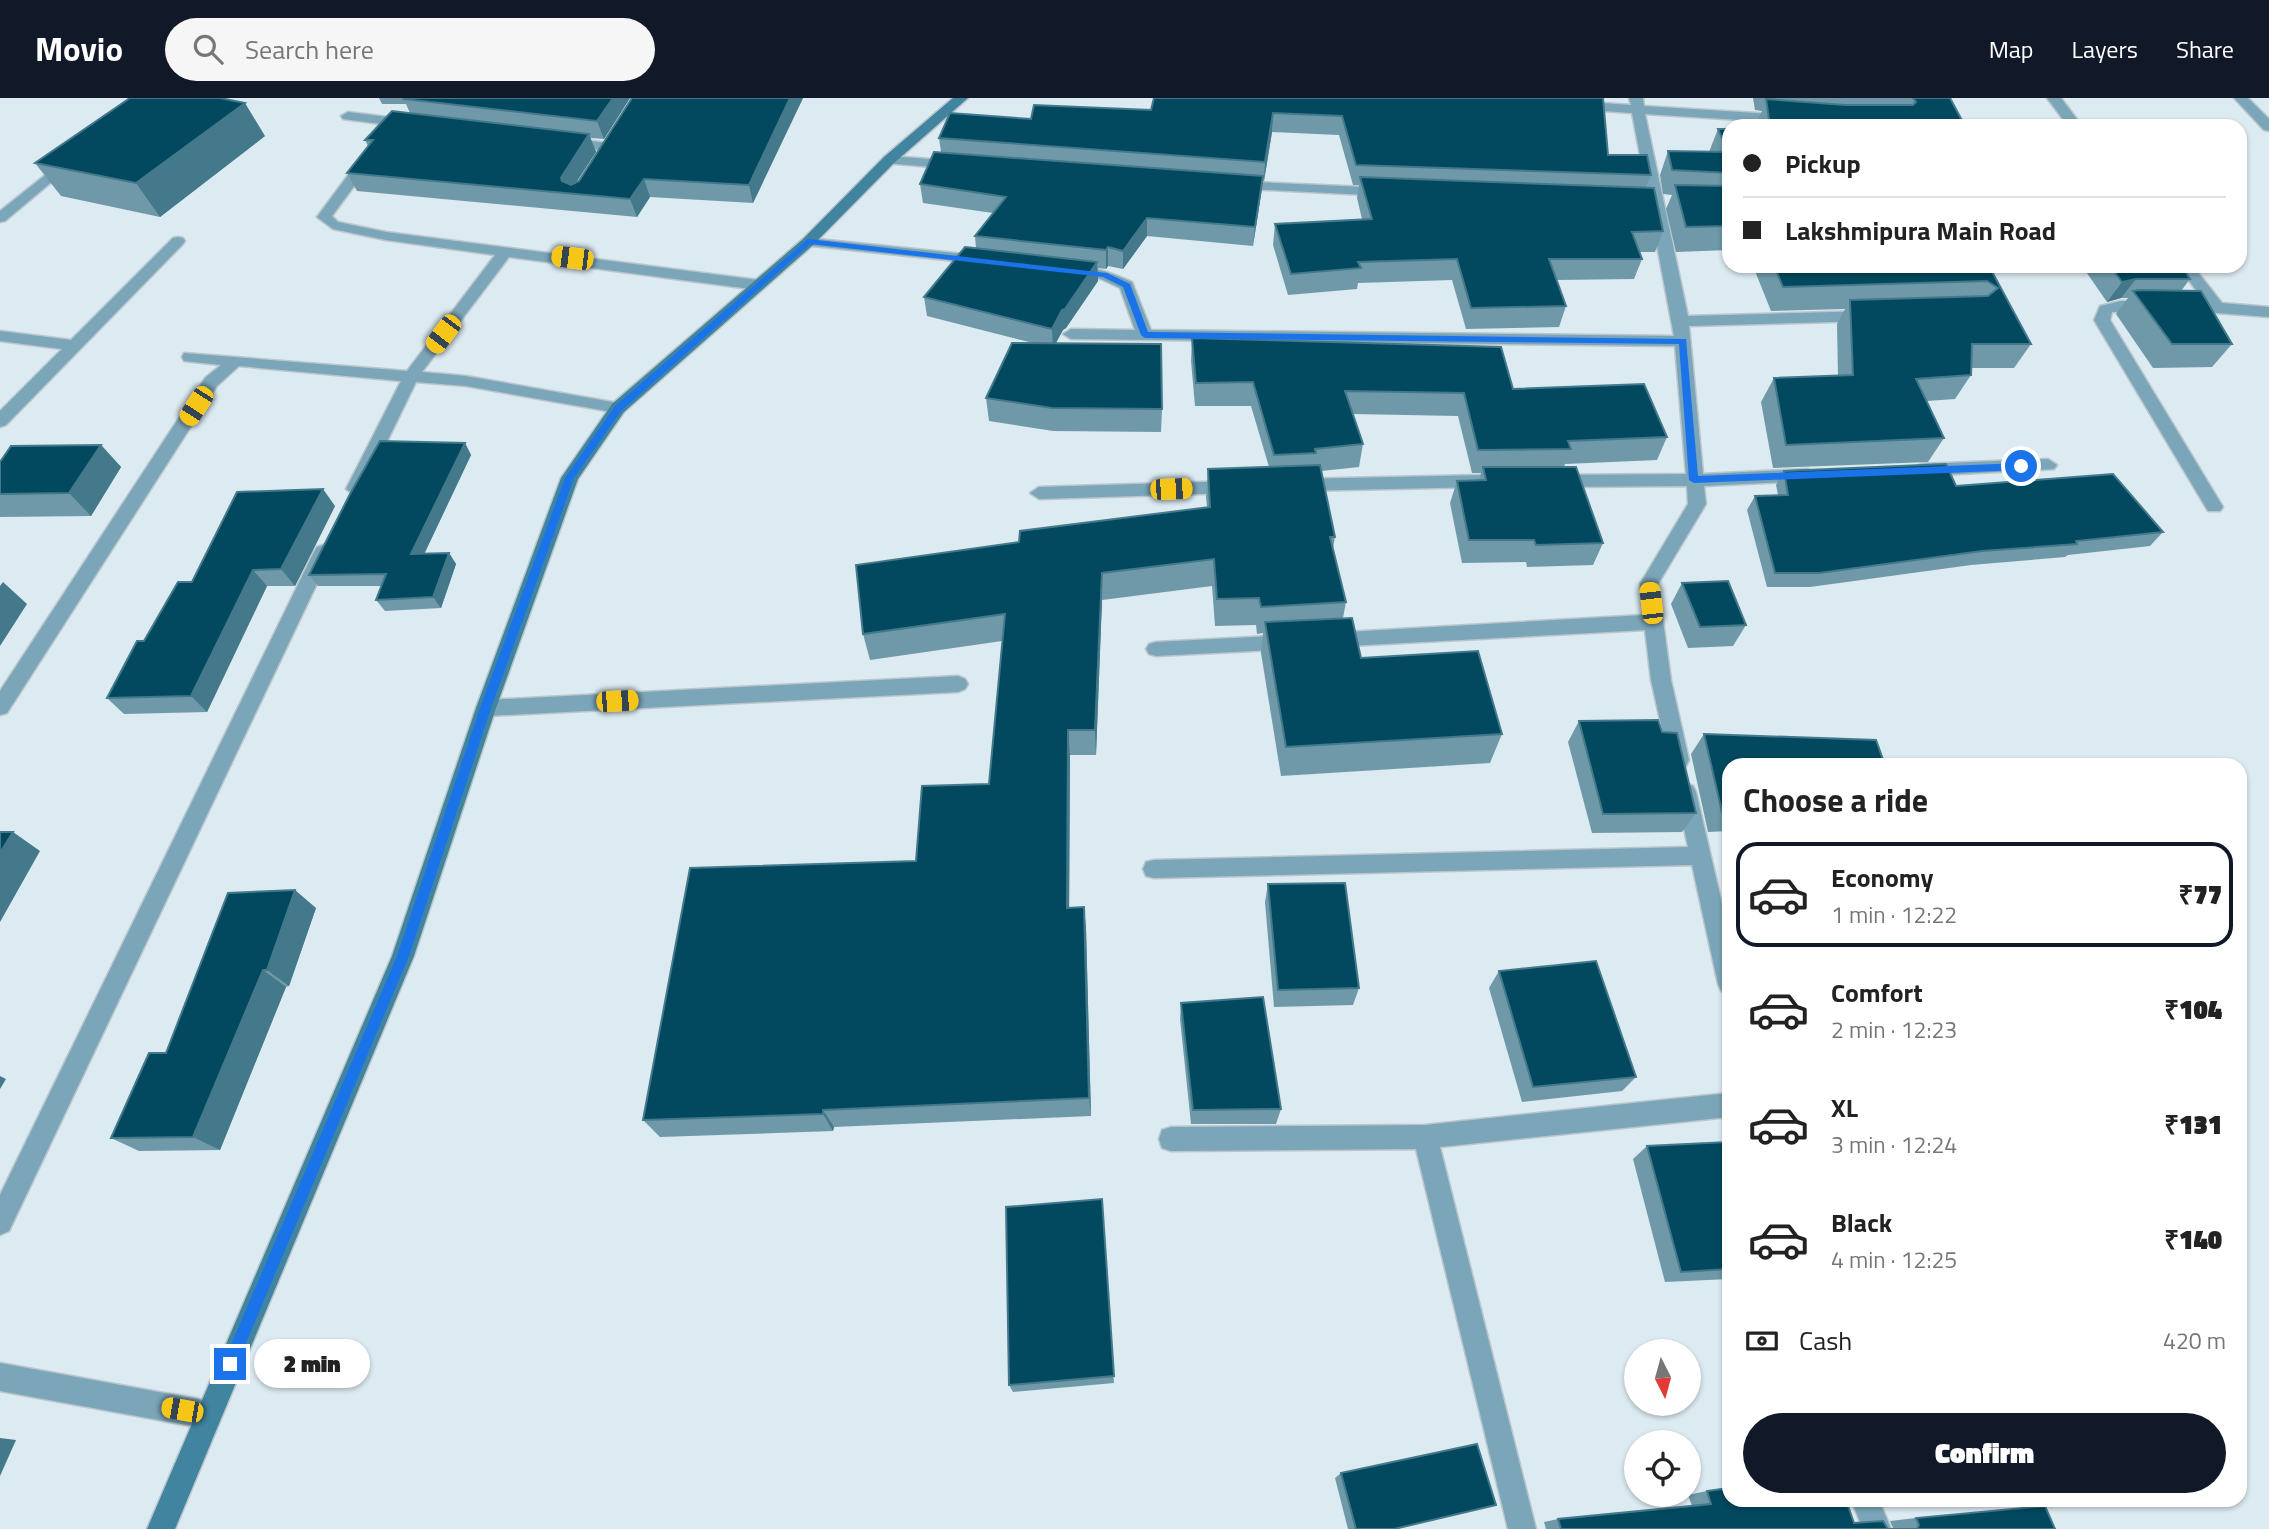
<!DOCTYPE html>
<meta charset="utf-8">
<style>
:root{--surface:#fff;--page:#f6f6f6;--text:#222;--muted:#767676;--line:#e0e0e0;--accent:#111827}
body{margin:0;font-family:"Titillium Web",sans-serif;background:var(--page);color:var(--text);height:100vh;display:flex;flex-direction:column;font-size:26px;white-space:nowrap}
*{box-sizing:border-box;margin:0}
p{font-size:23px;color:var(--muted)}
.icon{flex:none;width:38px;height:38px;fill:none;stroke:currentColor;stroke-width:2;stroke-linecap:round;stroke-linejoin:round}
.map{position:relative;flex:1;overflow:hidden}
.sheet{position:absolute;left:1722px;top:660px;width:525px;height:749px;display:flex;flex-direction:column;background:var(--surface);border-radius:21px;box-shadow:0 2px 5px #0004}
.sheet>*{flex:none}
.banner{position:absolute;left:1722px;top:21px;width:525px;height:154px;border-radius:21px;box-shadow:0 2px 5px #0004;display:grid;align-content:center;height:154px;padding:0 21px;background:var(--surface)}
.needle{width:46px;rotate:174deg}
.fabs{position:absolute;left:1624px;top:1241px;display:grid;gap:14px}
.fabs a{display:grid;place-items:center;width:77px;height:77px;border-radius:50%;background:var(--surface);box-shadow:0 2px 5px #0004;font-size:35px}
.end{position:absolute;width:32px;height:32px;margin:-16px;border:9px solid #1a73e8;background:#fff;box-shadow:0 0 0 4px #fff}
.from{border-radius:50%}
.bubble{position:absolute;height:49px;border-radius:24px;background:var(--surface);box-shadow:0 2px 5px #0004;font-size:23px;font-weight:800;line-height:49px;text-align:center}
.car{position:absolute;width:21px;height:42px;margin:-21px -10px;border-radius:9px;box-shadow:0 0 5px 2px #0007;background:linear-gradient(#f5c518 24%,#345 0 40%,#f5c518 0 76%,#345 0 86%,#f5c518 0)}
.banner b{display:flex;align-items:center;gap:24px;height:66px;font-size:26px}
.banner b+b{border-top:2px solid var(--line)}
.banner i{width:18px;height:18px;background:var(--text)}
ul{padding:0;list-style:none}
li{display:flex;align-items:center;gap:21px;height:105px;margin:0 14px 10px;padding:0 7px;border:4px solid transparent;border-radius:21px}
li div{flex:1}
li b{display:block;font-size:26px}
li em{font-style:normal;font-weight:800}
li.on{border-color:var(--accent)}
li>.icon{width:63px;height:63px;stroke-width:1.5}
h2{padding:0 21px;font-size:32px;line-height:84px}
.pay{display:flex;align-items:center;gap:18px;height:77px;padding:0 21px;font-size:26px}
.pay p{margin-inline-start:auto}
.action{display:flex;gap:14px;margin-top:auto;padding:14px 21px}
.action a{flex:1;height:80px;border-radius:42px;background:var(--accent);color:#fff;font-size:28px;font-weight:800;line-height:80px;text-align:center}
header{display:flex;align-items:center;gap:42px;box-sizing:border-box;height:98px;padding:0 35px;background:var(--accent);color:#fff}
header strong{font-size:33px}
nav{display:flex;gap:38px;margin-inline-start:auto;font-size:24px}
.search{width:490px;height:63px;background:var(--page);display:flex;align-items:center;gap:18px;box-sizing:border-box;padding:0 24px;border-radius:38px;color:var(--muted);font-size:26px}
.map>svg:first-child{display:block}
</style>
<header>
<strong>Movio</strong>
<div class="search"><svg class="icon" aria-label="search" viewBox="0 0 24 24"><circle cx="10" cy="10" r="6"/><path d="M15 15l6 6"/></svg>Search here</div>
<nav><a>Map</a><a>Layers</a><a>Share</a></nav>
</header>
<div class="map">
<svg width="2269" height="1431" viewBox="0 0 2269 1431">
<rect width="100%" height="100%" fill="#dceaf1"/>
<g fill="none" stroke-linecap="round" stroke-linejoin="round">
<defs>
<path id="lane" d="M958,578l7,3 3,5 -3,5 -7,3 -472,24 -7,-2 -3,-6 3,-6 7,-2z"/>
<path id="street" d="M1629,0h14l1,8 142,9 7,4 -7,4 -141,-9 43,202 181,-5 8,5 -8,5 -180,5 14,148 105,-5 9,6 -9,6 -104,5 2,18 -48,80 13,96 18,80 -3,6 -7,2 -7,-2 -3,-6 -18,-80 -6,-50 -316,17 -7,-2 -3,-5 3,-5 7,-2 315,-18 -4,-31 48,-80 -1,-18 -134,1 -9,-6 9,-6 133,-1 -11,-128 -604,-7 -8,-5 8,-5 64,1 -15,-42 -19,-9 -35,-5 -3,-3c15,-12 54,4 69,11l19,48 523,6 -42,-223 -58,-4 -7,-4 7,-4 57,4z
M2047,0h14l21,28h-14z
M2234,0h14l21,21v12l-5,-1z
M348,14l64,8 7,4 -7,4 -69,-9 -2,-3z
M565,40l44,5 7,4 -7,4 -49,-6v-6z
M889,58l68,5 7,4 -7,4 -73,-6v-6z
M68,59l7,4 -2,3 -68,57 -5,1v-11z
M365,60l7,4 -40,54 6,6 48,10 372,48 8,5 -8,5 -249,-33 -87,115 44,4 152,27 8,5 -2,4 -6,1 -152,-27 -50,-4 -52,107 -9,6 -9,-6 55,-108 -162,-15 -22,20 -210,327 -7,2v-24l205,-313 16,-13 -37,-4 -2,-4 2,-4 223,18 88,-116 -109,-15 -53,-11 -16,-12 43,-58z
M1234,83l153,7 7,4 -7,4 -158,-8v-6z
M178,139l5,1 2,3 -2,3 -177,181 -6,2v-16l62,-62 -62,-8v-10l71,9 102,-102z
M808,140l176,18 7,4 -7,4 -181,-19 -2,-3z
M2178,168h15l29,37 47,4v10l-90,-7 -3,-3 3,-3 26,-2z
M2121,203h28l8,5 -8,5 -37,1 -2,8 113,187 -3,4h-12l-114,-191 6,-14z
M2048,361l9,6 -3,4 -133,7 -9,-6 9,-6z
M1483,377l9,6 -9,6 -185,4 -9,-6 9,-6z
M1234,383l9,6 -9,6 -195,6 -9,-6 9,-6z
M323,447l6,2 3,5 -323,679 -9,4v-40l314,-643 3,-5z
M1290,537l7,2 3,5 -3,5 -7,2 -134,7 -7,-2 -3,-5 3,-5 7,-2z
M1686,685l7,3 3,6 33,142v60l-8,-3 -3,-7 -26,-119 -538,13 -8,-2 -3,-7 3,-7 8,-2 534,-13 -12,-55 3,-6z
M1729,995v24l-289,30 96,382h-28l-92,-380 -245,2 -9,-3 -3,-9 3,-9 9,-3 254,-2z
M0,1265l208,38 10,4 4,10 -4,10 -10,4 -208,-38z
M1851,1402h28l12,29h-28z"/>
<path id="secondary" d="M953,0h15l-74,65 -81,82 -189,167 -46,67 -82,229 -82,248 -239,573h-28l245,-573 84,-248 85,-230 51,-74 191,-165 81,-82z"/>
</defs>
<!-- lane casing -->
<use href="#lane" stroke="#bac6cc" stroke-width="3"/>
<!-- street casing -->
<use href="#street" stroke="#bac6cc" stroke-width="3"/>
<!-- secondary casing -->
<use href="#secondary" stroke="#bac6cc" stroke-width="3"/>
<!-- lane -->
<use href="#lane" fill="#7ba5b8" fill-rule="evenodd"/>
<!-- street -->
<use href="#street" fill="#7ba5b8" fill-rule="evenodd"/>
<!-- secondary -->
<use href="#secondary" fill="#4084a0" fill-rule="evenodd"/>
</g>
<!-- wall -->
<path fill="#6f99a8" d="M379,0h251l-26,41 -14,-1 6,14 -20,31 3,-2 53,-83h171l-50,105 -103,-6 -13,20 -280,-26 -10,-18 21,-27 -3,-6 45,-27 -4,-9h-24z
M1603,0l5,57 43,20 -5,12 17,44 -8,21h-16l3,7 -8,20 -78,1 10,26 -7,21 -93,2 -14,-49 -94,3 -1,6 -69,6 -15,-50 2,-21 87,-5 -5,-21 2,-13h-6l-14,-50 -67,-3 -8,49h-1l-10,65 -106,-10 -24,33 -15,-3 -2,3 -8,-1v13l-32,47 -3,2 -7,13 106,66 -1,23 -108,-1 -64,-10 -3,-23 47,-55 -106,-27 -3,-19 52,-49 -1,-12 18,-23 -70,-10 -3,-19 21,-32 -2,-14 92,-19 120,-9z
M1753,0h197l15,28h-208l-1,-3 6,-12 -7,-1z
M1718,31h11v121l-53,2 -10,-43 6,-14 -9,-1 -3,-19 8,-24 41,1z
M265,38l-105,81 -99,-21 -26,-33z
M1753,168h236l42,78 -17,24h-43v7l-16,24 -28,2 17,37 -16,24 -155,6 -12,-66 13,-24 64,-2 -1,-52 8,-15 -74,2z
M2082,168h100l8,13 -9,12 51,53 -20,23 -59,1 -37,-54 12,-16h-7l-14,4z
M1192,240l321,51 154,48 -10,23 -92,4 -1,3 39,76 -10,22 -66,2 -1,-5 -64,1 -12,-60 7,-22h22l2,-8h-9l-14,-57 -105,-2 10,30 -4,23 -38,4 14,66 -2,11 13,54 -3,16 18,40 141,76 -12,29 -209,13 -20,-123 2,-20 -6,1 -1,-9 -41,1 -3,-40 -110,14 -6,155h-26l-1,153 15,-1 2,22 5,187 -257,11 -1,4 -173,6 -17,-17 273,-259 73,-77 13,-143 -132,19 -7,-26 156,-92 188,-35 -1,-10 2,-28 61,-2 -18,-61h-56l-4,-45z
M465,345l6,12 -47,99 25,-1 7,11 -15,44 -56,3 -9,-11 6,-14h-64l-9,-11z
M101,347l20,22 -30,49 -91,1v-55z
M1784,373l172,15 207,46 -13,14 -82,9 -3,2 -94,8 -161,22h-43l-20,-77 8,-14 23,-1 -2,-10z
M335,408l-40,80h-28l-60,126 -83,2 -17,-16 37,-57 48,-59z
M1682,485l64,42 -13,21 -45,2 -17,-44z
M1579,623l117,92 -14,19 -90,1 -24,-91z
M1704,636l25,31v66l-21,1 -17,-78z
M1268,786l91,104 -6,17 -79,2 -9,-105z
M316,810l-27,78 -3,1 -66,163 -81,1 -28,-13 55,-85z
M1499,873l137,106 -14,14 -100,11 -33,-114z
M1181,905l100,106 -5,15h-85l-11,-105z
M1729,1046v135l-64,3 -32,-123 14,-13z
M1102,1101l12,184 -101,9 -4,-7z
M1341,1375l155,32 -99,24h-49l-13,-51z
M1707,1393l147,32 34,6 5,-1 -3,-7 26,-3 139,11h-509l-2,-7 14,-3 134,-13 -4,-11z"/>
<!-- shaded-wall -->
<path fill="#43798a" d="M613,0h17l-26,41 -7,-18z
M790,0h13l-50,105 -4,-18z
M245,5l20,33 -105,81 -24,-34z
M1273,15l-1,19 -8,49 1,-19z
M589,36l7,18 -27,41h-3l-5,-15z
M1263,78l-2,18 -8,52 2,-19z
M644,81l6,18 -13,20 -7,-18z
M1147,120v18l-24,33v-18z
M1108,149v19l-2,3v-19z
M1097,164l1,19 -32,47 -3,2 -10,18 -1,-19 10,-19z
M2136,181l-15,19 -14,4 15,-20z
M465,345l6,12 -52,110 -8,-11z
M101,347l20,22 -30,49 -22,-23z
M323,391l12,17 -40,80 -14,-17z
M449,455l7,11 -15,44 -8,-11z
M253,472l14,16 -60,126 -16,-16z
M1102,475v27l-6,155 -1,-25z
M3,484l24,22 -27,42v-60z
M1068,632l2,25 -1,175 -2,-22z
M13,734l27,19 -40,71v-69z
M295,792l21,18 -27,78 -22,-16z
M1084,809l2,22 5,187 -2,-18z
M263,872l23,17 -66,163 -27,-13z
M0,978l6,3 -6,10z
M823,1012l11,17 -1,4 -10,-17z
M0,1340l16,2 -16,36z"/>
<!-- building -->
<path fill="#02485e" stroke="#43798a" stroke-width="2" d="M130,0h90l25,5 -109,80 -101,-20z
M405,0h208l-16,23 -193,-22z
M632,0h158l-41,87 -105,-6 -14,20 -283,-26 26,-33h-8l27,-29 197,23 -28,44 1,3 9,4 8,-4z
M1154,0h449l5,57h39l4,20 -295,-10 -14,-49 -69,-3 -8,49 -326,-24 11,-25 81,6 3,-14 117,5z
M1913,0h37l15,28h-195l-4,-27 79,6h68l3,-3z
M1718,31h11v44l-57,-3 -4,-19 60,1z
M934,54l329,24 -8,51 -108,-9 -24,33 -15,-4 -2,3 -131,-14 31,-39 -86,-13z
M1360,79l294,11 9,43 -31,1 10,27h-93l17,47 -95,2 -14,-49 -99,3 3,6 -70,6 -16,-50 97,-5z
M1675,87l54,1v40l-43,1z
M965,149l132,15 -32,47 -3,1 -10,19 -128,-32z
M1774,168h215l42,78h-59l-1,31 -55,4 28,59 -158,7 -12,-67 79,-3 -3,-75 138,-4 10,-8 -11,-7 -204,6z
M2110,168h72l8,13h-54l-14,3z
M2139,192l62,1 31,53h-60l-39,-53z
M1192,240l309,9 12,42 131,-5 23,53 -99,4 3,8 -93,1 -14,-57 -119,-2 18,53 -48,5 1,4 -42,2 -21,-73 -57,1z
M1012,245l149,1 1,65 -110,-1 -66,-10z
M380,343l85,2 -54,111 38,-1 -16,44 -57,3 10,-26 -77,1 41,-81z
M101,347l-32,48 -69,1v-32l11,-16z
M1946,366l10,22 157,-12 50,58 -87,9 1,3 -95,7 -163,22h-44l-20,-77 33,-1 -4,-24z
M1320,367l15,72h-5l16,65 -85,5 -2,-9 -42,1 -3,-40 -112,14 -7,157h-27l-1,178 17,-1 5,191 -266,12v4l-180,6 47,-252 226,-7 6,-75 67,-2 16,-170 -142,20 -7,-69 163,-23 1,-11 190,-24 -2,-38z
M1483,369h93l27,76 -67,2 -2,-5h-65l-12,-59 29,-1z
M323,391l-42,80 -28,1 -62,126 -84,2 30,-57h7l34,-59h14l45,-90z
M1728,483l18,44 -46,2 -18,-44z
M1352,520l9,40 117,-7 24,83 -216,13 -21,-125z
M1658,622l4,12 15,1 19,80 -93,1 -24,-93z
M1704,636l172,6 9,25h-156v47h-7z
M0,734h13l-13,21z
M1345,785l14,105 -81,2 -10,-106z
M295,792l-28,80h-4l-70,167 -82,1 38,-85h17l62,-160z
M1596,863l40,116 -103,10 -34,-116z
M1263,899l18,112 -88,1 -12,-107z
M1728,1044l1,127 -48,3 -34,-126z
M1102,1101l12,177 -105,9 -3,-178z
M1477,1346l19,61 -102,24h-38l-15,-56z
M1729,1390v12h117l8,23 29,-2 5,8h29l2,-4 -3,-7 129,-12 10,23h-494l-3,-10 153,-15 -4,-13z"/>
<!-- route -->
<path fill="#1a73e8" d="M808,141l299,34 23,11 18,48 538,7 12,137 323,-13 4,3 -4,4 -327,13 -5,-3 -10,-136 -534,-6 -4,-3 -18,-48 -20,-10 -293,-33 -189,167 -47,67 -83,230 -82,248 -174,413 -5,2 -5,-2 -3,-5 3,-5 172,-403 83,-248 85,-230 50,-72z"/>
</svg>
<div class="fabs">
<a><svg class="needle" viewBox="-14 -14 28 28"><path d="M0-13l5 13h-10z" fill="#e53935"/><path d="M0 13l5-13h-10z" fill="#767676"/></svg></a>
<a><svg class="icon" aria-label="locate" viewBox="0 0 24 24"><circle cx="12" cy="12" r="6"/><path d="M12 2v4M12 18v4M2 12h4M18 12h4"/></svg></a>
</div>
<i class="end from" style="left:2021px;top:368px"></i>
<i class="end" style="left:230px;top:1266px"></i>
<div class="bubble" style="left:254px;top:1241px;width:116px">2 min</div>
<i class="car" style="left:572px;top:160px;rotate:277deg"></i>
<i class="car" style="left:443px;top:236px;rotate:217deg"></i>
<i class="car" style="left:196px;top:308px;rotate:213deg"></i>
<i class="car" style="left:1171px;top:391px;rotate:88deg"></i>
<i class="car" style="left:1651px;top:505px;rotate:353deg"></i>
<i class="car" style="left:617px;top:603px;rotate:87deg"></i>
<i class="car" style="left:182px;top:1312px;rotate:280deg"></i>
<div class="banner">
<b><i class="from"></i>Pickup</b>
<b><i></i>Lakshmipura Main Road</b>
</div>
<section class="sheet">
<h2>Choose a ride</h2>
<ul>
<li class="on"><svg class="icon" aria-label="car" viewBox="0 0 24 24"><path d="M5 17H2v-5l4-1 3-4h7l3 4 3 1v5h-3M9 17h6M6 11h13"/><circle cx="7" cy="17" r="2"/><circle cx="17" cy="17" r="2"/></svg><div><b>Economy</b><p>1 min · 12:22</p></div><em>₹77</em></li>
<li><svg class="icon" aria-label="car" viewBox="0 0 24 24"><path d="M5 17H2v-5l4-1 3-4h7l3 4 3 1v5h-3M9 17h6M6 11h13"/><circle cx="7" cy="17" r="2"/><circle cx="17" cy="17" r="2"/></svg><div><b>Comfort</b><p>2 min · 12:23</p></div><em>₹104</em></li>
<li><svg class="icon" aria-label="car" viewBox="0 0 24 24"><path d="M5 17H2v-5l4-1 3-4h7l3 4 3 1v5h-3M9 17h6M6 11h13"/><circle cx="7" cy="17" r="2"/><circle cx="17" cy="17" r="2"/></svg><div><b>XL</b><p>3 min · 12:24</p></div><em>₹131</em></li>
<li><svg class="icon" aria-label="car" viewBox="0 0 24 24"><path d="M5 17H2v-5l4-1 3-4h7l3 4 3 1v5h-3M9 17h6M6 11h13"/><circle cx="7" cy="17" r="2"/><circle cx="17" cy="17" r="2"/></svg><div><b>Black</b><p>4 min · 12:25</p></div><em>₹140</em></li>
</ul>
<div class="pay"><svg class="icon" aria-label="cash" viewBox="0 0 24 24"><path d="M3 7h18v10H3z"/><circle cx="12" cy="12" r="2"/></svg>Cash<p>420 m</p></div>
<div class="action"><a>Confirm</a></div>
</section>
</div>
